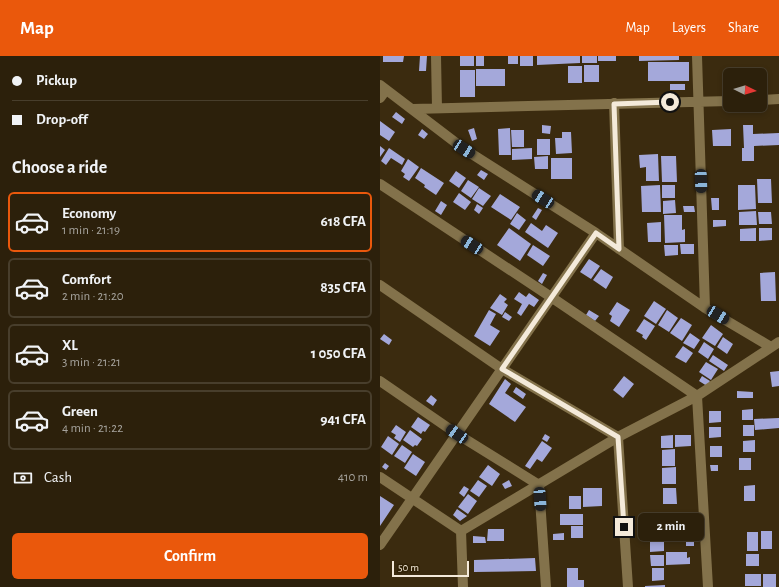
<!DOCTYPE html>
<meta charset="utf-8">
<style>
:root{--surface:#2c200b;--page:#342814;--text:#f1f3f6;--muted:#a6a39d;--line:#483e2c;--accent:#ea580c}
body{margin:0;font-family:"Alegreya Sans",sans-serif;background:var(--page);color:var(--text);height:100vh;display:flex;flex-direction:column;font-size:15px;white-space:nowrap}
*{box-sizing:border-box;margin:0}
p{font-size:13px;color:var(--muted)}
.icon{flex:none;width:22px;height:22px;fill:none;stroke:currentColor;stroke-width:2;stroke-linecap:round;stroke-linejoin:round}
.map{position:relative;flex:1;overflow:hidden}
.side{display:flex;flex-direction:column;background:var(--surface);width:380px}
.side>*{flex:none}
.banner{display:grid;align-content:center;height:88px;padding:0 12px;background:var(--surface)}
.needle{width:26px;rotate:95deg}
.tools{position:absolute;left:343px;top:12px;display:grid;gap:8px}
.tools a{display:grid;place-items:center;width:44px;height:44px;border-radius:6px;background:var(--surface);box-shadow:0 2px 6px #0003,0 0 0 1px var(--line);font-size:20px}
.scale{position:absolute;left:12px;bottom:10px;width:77px;box-sizing:border-box;padding-left:4px;border:2px solid #f4eada;border-top:0;font-size:11px;line-height:14px;white-space:nowrap;color:#f4eada;-webkit-text-stroke:3px #302105;paint-order:stroke}
.end{position:absolute;width:18px;height:18px;margin:-9px;border:5px solid #f4eada;background:#111;box-shadow:0 0 0 2px #111}
.from{border-radius:50%}
.bubble{position:absolute;height:28px;border-radius:6px;background:var(--surface);box-shadow:0 2px 6px #0003,0 0 0 1px var(--line);font-size:13px;font-weight:700;line-height:28px;text-align:center}
.car{position:absolute;width:12px;height:24px;margin:-12px -6px;border-radius:5px;box-shadow:0 0 3px 1px #0007;background:linear-gradient(#222 24%,#8ab4d8 0 40%,#222 0 76%,#8ab4d8 0 86%,#222 0)}
.banner b{display:flex;align-items:center;gap:14px;height:38px;font-size:15px}
.banner b+b{border-top:1px solid var(--line)}
.banner i{width:10px;height:10px;background:var(--text)}
ul{padding:0;list-style:none}
li{display:flex;align-items:center;gap:12px;height:60px;margin:0 8px 6px;padding:0 4px;border:2px solid var(--line);border-radius:6px}
li div{flex:1}
li b{display:block;font-size:15px}
li em{font-style:normal;font-weight:700}
li.selected{border-color:var(--accent)}
li>.icon{width:36px;height:36px;stroke-width:1.5}
h2{padding:0 12px;font-size:18px;line-height:48px}
.pay{display:flex;align-items:center;gap:10px;height:44px;padding:0 12px;font-size:15px}
.pay p{margin-inline-start:auto}
.action{display:flex;gap:8px;margin-top:auto;padding:8px 12px}
.action a{flex:1;height:46px;border-radius:6px;background:var(--accent);color:#fff;font-size:16px;font-weight:700;line-height:46px;text-align:center}
header{display:flex;align-items:center;gap:24px;box-sizing:border-box;height:56px;padding:0 20px;background:var(--accent);color:#fff}
header strong{font-size:19px}
nav{display:flex;gap:22px;margin-inline-start:auto;font-size:14px}
main{display:flex;flex:1;min-height:0}
.map>svg:first-child{display:block}
</style>
<header>
<strong>Map</strong>
<nav><a>Map</a><a>Layers</a><a>Share</a></nav>
</header>
<main>
<section class="side">
<div class="banner">
<b><i class="from"></i>Pickup</b>
<b><i></i>Drop-off</b>
</div>
<h2>Choose a ride</h2>
<ul>
<li class="selected"><svg class="icon" aria-label="car" viewBox="0 0 24 24"><path d="M5 17H2v-5l4-1 3-4h7l3 4 3 1v5h-3M9 17h6M6 11h13"/><circle cx="7" cy="17" r="2"/><circle cx="17" cy="17" r="2"/></svg><div><b>Economy</b><p>1 min · 21:19</p></div><em>618 CFA</em></li>
<li><svg class="icon" aria-label="car" viewBox="0 0 24 24"><path d="M5 17H2v-5l4-1 3-4h7l3 4 3 1v5h-3M9 17h6M6 11h13"/><circle cx="7" cy="17" r="2"/><circle cx="17" cy="17" r="2"/></svg><div><b>Comfort</b><p>2 min · 21:20</p></div><em>835 CFA</em></li>
<li><svg class="icon" aria-label="car" viewBox="0 0 24 24"><path d="M5 17H2v-5l4-1 3-4h7l3 4 3 1v5h-3M9 17h6M6 11h13"/><circle cx="7" cy="17" r="2"/><circle cx="17" cy="17" r="2"/></svg><div><b>XL</b><p>3 min · 21:21</p></div><em>1 050 CFA</em></li>
<li><svg class="icon" aria-label="car" viewBox="0 0 24 24"><path d="M5 17H2v-5l4-1 3-4h7l3 4 3 1v5h-3M9 17h6M6 11h13"/><circle cx="7" cy="17" r="2"/><circle cx="17" cy="17" r="2"/></svg><div><b>Green</b><p>4 min · 21:22</p></div><em>941 CFA</em></li>
</ul>
<div class="pay"><svg class="icon" aria-label="cash" viewBox="0 0 24 24"><path d="M3 7h18v10H3z"/><circle cx="12" cy="12" r="2"/></svg>Cash<p>410 m</p></div>
<div class="action"><a>Confirm</a></div>
</section>
<div class="map">
<svg width="399" height="531" viewBox="0 0 399 531">
<rect width="100%" height="100%" fill="#3b2b0f"/>
<!-- building -->
<path fill="#a4a8da" d="M3,0h21l-1,6h-20z
M40,0h7l-1,15h-7z
M80,0h14v10h-14z
M96,0h8v10h-8z
M128,0h10v8h-10z
M140,0h13v10h-13z
M157,0h43v7l-43,2z
M202,0h15v7h-15z
M218,0h18v5h-18z
M259,0h40v4l-40,1z
M268,6h41v19h-41z
M204,9h15v17h-15z
M188,10h14v17h-14z
M96,13h29v17h-29z
M80,14h15v27h-15z
M290,28h15v6h-15z
M16,56l9,7 -3,5 -10,-7z
M0,65l15,11 -6,9 -9,-6z
M162,69l9,1 -1,8 -8,-1z
M363,69h10v9l26,-1v12l-25,1v15h-12v-13h2z
M94,72l3,11 -5,2 -4,-11z
M130,72l1,27h-12l-1,-26z
M42,73l6,5 -4,5 -6,-4z
M351,73v17h-18l-1,-16z
M131,74h13v17h-12z
M182,76h9l1,21 -16,1 -1,-16h7z
M157,83h13v16h-13z
M0,90l5,4 -5,7z
M9,92l16,11 -3,6 -11,-7 -5,7 -5,-4z
M152,92v11l-20,1v-11z
M278,98l1,27h-13v-14l-6,1 -1,-13z
M168,100v13h-13l-1,-12z
M281,100h15l1,26h-15z
M171,102h21v21h-21z
M28,103l11,8 -10,14 -6,-4 2,-3 -4,-3z
M41,112l23,15 -8,12 -12,-8 1,-2 -10,-7z
M101,114l7,4 -4,6 -7,-5z
M76,115l10,7 -7,10 -10,-7z
M377,123h14l1,24h-14z
M88,124l11,7 -8,11 -10,-7z
M280,129l1,27h-19l-1,-26z
M282,129h13v13h-13z
M358,129h17l1,24 -18,1z
M99,132l12,8 -8,10 -11,-7z
M79,137l12,9 -6,8 -12,-8z
M120,138l20,13 -9,13 -20,-13z
M331,142h8v12h-7z
M295,144l1,13 -13,1v-13z
M61,145l6,4 -6,10 -6,-4z
M97,148l6,4 -4,6 -5,-4z
M303,150h11l1,6h-11z
M158,152l4,2 -6,10 -4,-3z
M376,155l1,14h-18v-13z
M378,156h13l1,12h-13z
M137,157l9,7 -7,10 -9,-6z
M284,159h18v15l3,-1v13l-20,1z
M333,164h13v6l-13,1z
M281,166v20h-13l-1,-19z
M151,167l11,8 4,-6 12,8 -10,15 -23,-16z
M129,172l22,16 -11,17 -23,-16z
M376,172v13h-16v-12z
M379,172h13v12l-13,1z
M300,188h14v10h-13z
M153,189l17,11 -7,10 -16,-11z
M284,189h14v10l-13,1z
M209,203l11,7 -9,13 -11,-7z
M221,213l12,8 -7,12 -13,-9z
M395,216l1,29h-15l-1,-28z
M163,217l4,2 -5,9 -4,-3z
M139,236l7,5 3,-4 10,7 -5,7 -5,-3 -8,12 -4,-3 5,-9 -8,-5z
M120,238l7,5 -3,3 4,3 -6,10 -12,-7z
M274,245l12,8 -10,15 -12,-8z
M237,246l13,8 -11,17 -9,-6 2,-5 -3,-2z
M109,254l7,4 -6,11 10,6 -10,15 -16,-10z
M209,254l10,6 -4,5 -9,-6z
M287,254l11,8 -9,14 -11,-7z
M125,256l7,5 -3,4 -7,-4z
M301,262l11,7 -10,16 -12,-8z
M264,263l11,7 -9,14 -4,-3 1,-2 -7,-4z
M331,269l12,9 -8,12 -13,-8z
M310,277l10,7 -6,9 -11,-6z
M4,278l8,6 -3,5 -9,-6z
M343,281l10,7 -6,10 -10,-7z
M324,286l10,7 -6,10 -10,-7z
M303,290l10,7 -7,10 -11,-6z
M333,299l15,10 -4,6 -15,-10z
M326,306l12,7 -7,11 -12,-8z
M399,315v15l-7,1 -2,-15z
M244,320l10,8 -11,14 -10,-8z
M322,320l8,5 -3,5 -8,-5z
M125,323l6,5 -6,9 21,14 -11,15 -26,-18z
M136,331l10,7 -3,5 -10,-7z
M357,335l16,1v6h-16z
M51,339l6,5 -4,6 -7,-5z
M373,353v11h-11v-10z
M329,355h12v11l-12,1z
M38,361l12,8 -5,7 -2,-1 -2,3 -10,-7z
M399,362v10l-24,2 -1,-11z
M16,369l10,7 -6,10 -6,-4 2,-3 -5,-3z
M363,369h11v11h-11z
M329,371h12v10l-12,1z
M30,374l12,9 -5,7 -2,-1 -2,2 -10,-7z
M165,378l5,3 -3,5 -5,-3z
M293,379v13h-12v-12z
M295,379h16v11l-16,1z
M8,380l11,8 -7,11 -11,-8z
M375,384v12h-12v-11z
M162,385l10,7 -10,14 -5,-3 -7,10 -5,-3z
M22,389l10,7 -7,11 -11,-7z
M330,390h12v11h-12z
M295,393v17h-13v-16z
M33,398l12,8 -9,14 -12,-8z
M359,402h12v12h-12z
M5,407l4,3 -3,4 -4,-3z
M108,409l12,9 -8,12 -13,-9z
M330,409h8v6h-7z
M296,411v17h-14v-16z
M98,424l9,6 -8,11 -9,-6z
M129,424l3,6 -7,3 -3,-5z
M375,429v16h-11v-15z
M84,430l5,3 -5,8 -5,-4z
M203,432h19v18l-19,1z
M283,432h13l1,16h-14z
M88,438l9,7 -9,13 -10,-7z
M0,440l14,9 -14,21z
M189,440h12v13h-12z
M77,453l10,7 -7,5 -7,-6z
M180,458h23v11h-23z
M191,470h12v12h-12z
M108,473h16v12h-17z
M381,475h11v18h-11z
M367,476h11v19h-11z
M184,477v7h-11v-6z
M93,480l12,1 1,6h-13z
M306,481h8v9h-8z
M270,483h14v12l-14,1z
M286,496h21v6l3,-1v7l-24,1z
M366,498h13v12h-13z
M270,499h14v11h-13z
M155,502l1,13 -62,1v-12z
M187,512h11v12h6v7h-17z
M272,512h12v12l-12,1z
M365,518h16v12h-16z
M383,518h13v13h-13z
M285,529v2h-20v-1z"/>
<g fill="none" stroke-linecap="round" stroke-linejoin="round">
<!-- minor -->
<path stroke="#83724b" stroke-width="10" d="M56,0l1,52
M317,0l8,252
M0,29l84,64 132,84 109,75 66,39
M0,42l6,-8
M380,44l19,-1
M234,47l5,146
M33,53l317,-8
M0,128l171,113 146,99 11,191
M0,229l122,84 116,68 10,150
M0,325l77,53 82,51 7,102
M0,421l81,54
M81,475l157,-94 79,-41 82,-54
M81,475l2,56
M0,489l216,-312"/>
</g>
<g fill="none" stroke-linecap="round" stroke-linejoin="round">
<!-- route -->
<path stroke="#f4eada" stroke-width="5" d="M244,471l-6,-90 -116,-68 94,-136 23,16 -5,-145 56,-2"/>
</g>
</svg>
<div class="tools">
<a><svg class="needle" viewBox="-14 -14 28 28"><path d="M0-13l5 13h-10z" fill="#e53935"/><path d="M0 13l5-13h-10z" fill="#a6a39d"/></svg></a>
</div>
<div class="scale">50 m</div>
<i class="end from" style="left:290px;top:46px"></i>
<i class="end" style="left:244px;top:471px"></i>
<div class="bubble" style="left:258px;top:457px;width:66px">2 min</div>
<i class="car" style="left:84px;top:93px;rotate:123deg"></i>
<i class="car" style="left:321px;top:125px;rotate:178deg"></i>
<i class="car" style="left:163px;top:143px;rotate:303deg"></i>
<i class="car" style="left:92px;top:189px;rotate:303deg"></i>
<i class="car" style="left:338px;top:259px;rotate:121deg"></i>
<i class="car" style="left:77px;top:378px;rotate:304deg"></i>
<i class="car" style="left:160px;top:443px;rotate:176deg"></i>
</div>
</main>
